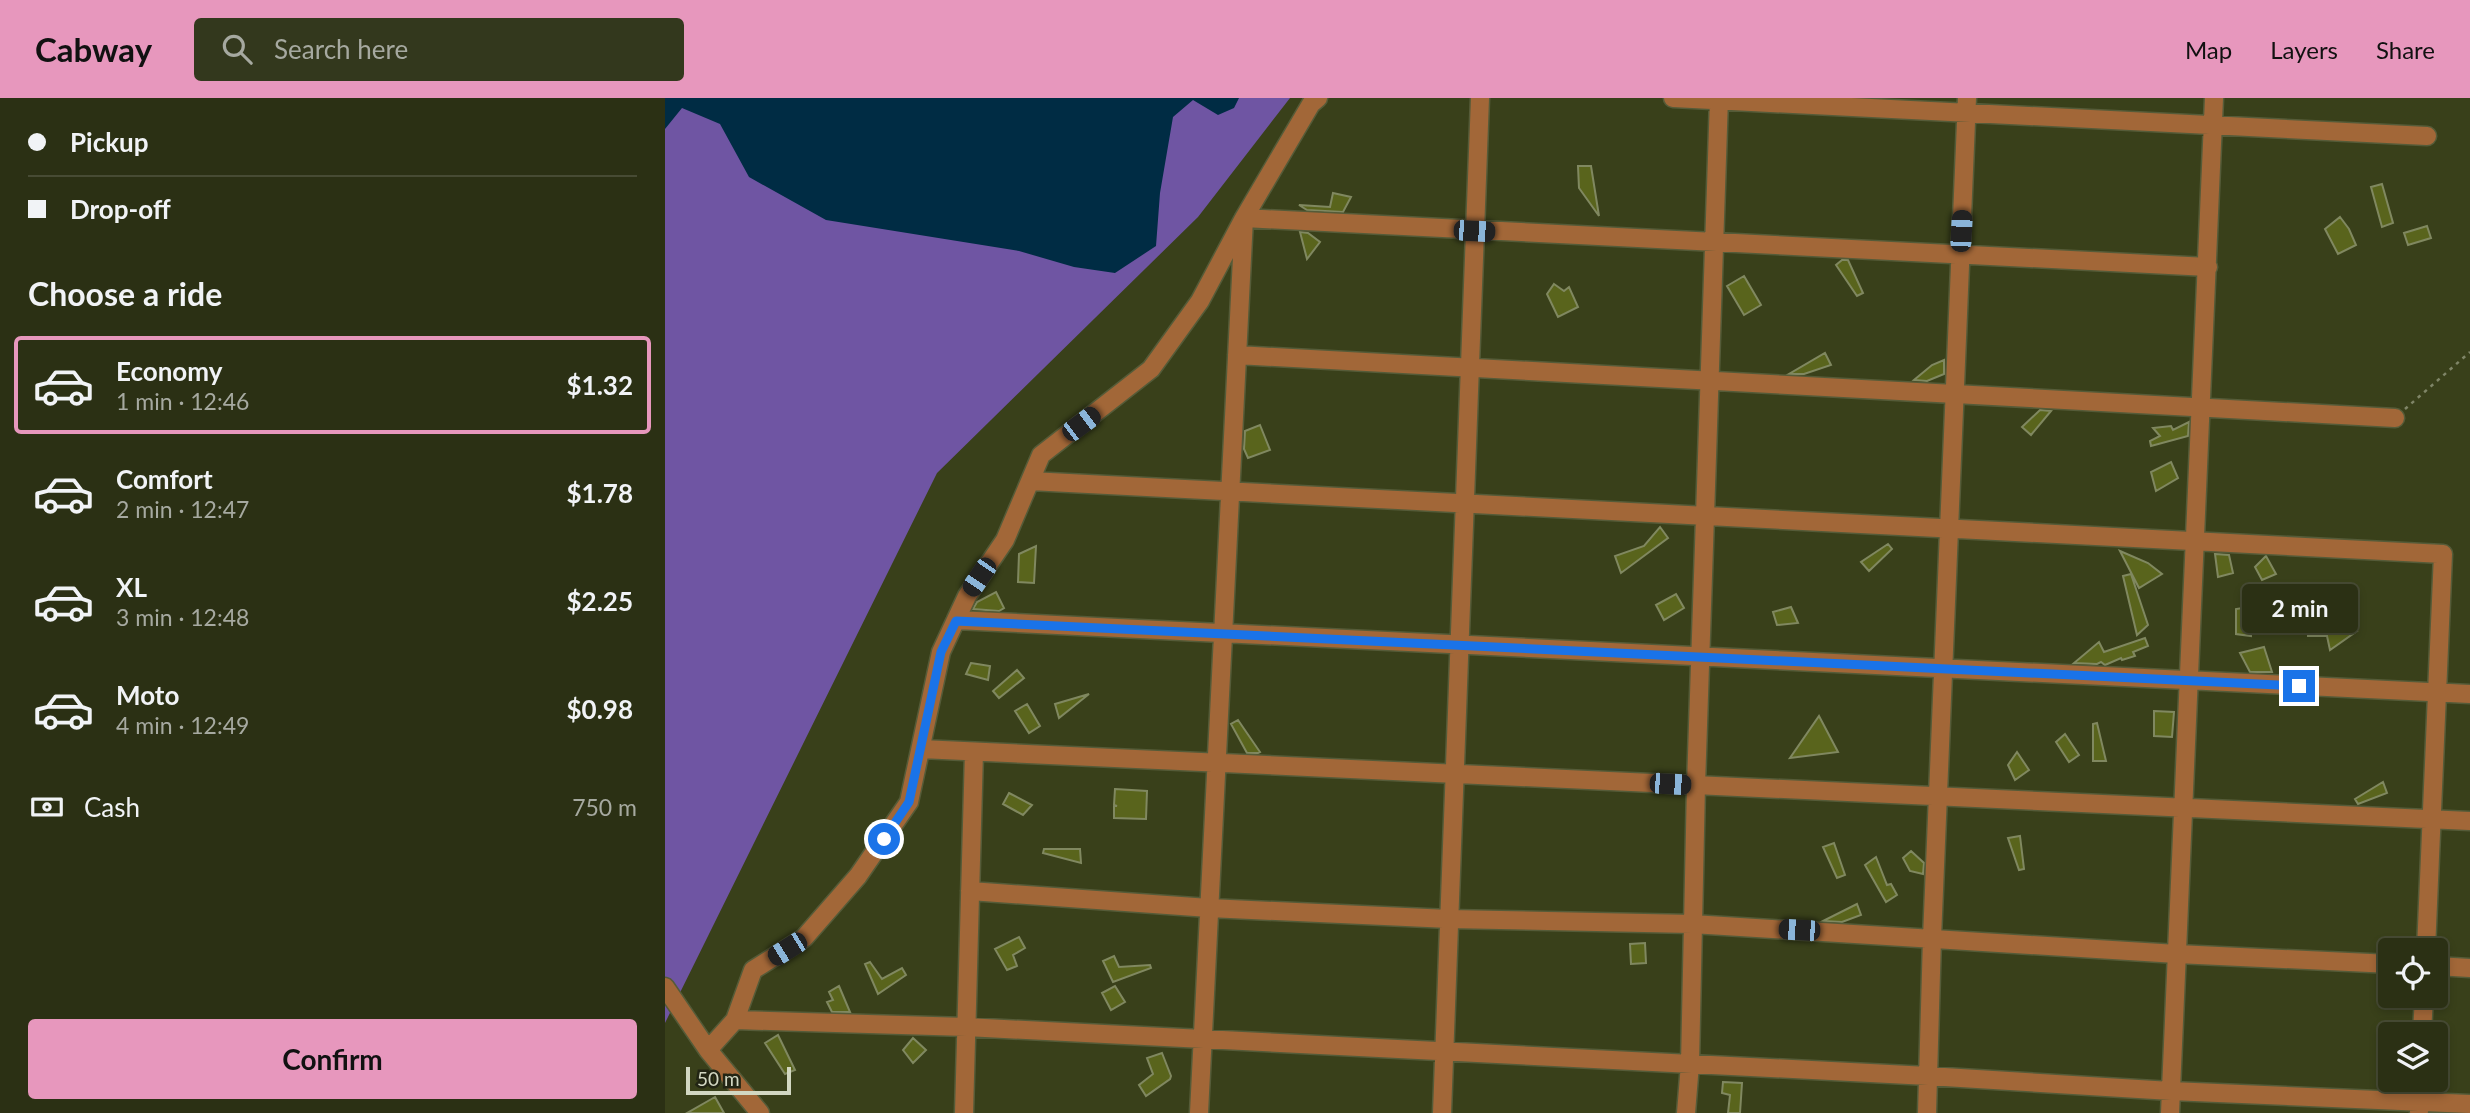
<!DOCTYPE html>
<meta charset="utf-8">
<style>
:root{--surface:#2b3014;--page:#33381d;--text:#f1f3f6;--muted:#a6a9a0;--line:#474b34;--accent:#e797bd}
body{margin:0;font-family:Lato,sans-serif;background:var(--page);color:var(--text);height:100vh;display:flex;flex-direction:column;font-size:26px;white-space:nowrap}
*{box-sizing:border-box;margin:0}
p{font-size:23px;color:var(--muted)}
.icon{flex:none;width:38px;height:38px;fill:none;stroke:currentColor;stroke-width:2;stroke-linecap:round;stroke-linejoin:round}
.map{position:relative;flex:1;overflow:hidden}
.details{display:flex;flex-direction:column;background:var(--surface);width:665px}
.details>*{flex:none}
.banner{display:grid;align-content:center;height:154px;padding:0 28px;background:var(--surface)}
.controls{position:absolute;left:1713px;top:840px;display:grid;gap:14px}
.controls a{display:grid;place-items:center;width:70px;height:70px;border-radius:7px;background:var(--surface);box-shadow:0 4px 10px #0003,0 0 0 2px var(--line);font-size:35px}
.scale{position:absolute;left:21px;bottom:18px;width:105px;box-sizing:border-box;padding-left:7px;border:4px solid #d2d7c2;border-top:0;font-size:19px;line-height:24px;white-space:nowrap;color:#d2d7c2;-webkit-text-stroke:5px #222514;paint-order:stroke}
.end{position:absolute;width:32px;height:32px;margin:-16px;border:9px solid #1a73e8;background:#fff;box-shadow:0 0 0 4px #fff}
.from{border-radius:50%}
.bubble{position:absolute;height:49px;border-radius:7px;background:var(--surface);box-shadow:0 4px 10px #0003,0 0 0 2px var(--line);font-size:23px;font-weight:700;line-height:49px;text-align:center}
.car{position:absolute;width:21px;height:42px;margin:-21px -10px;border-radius:9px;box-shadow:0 0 5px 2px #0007;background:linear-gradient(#222 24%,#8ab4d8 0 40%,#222 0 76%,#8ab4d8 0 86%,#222 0)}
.banner b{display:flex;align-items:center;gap:24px;height:66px;font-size:26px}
.banner b+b{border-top:2px solid var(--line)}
.banner i{width:18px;height:18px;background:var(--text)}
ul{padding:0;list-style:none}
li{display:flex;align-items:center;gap:21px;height:98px;margin:0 14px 10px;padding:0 14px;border:4px solid transparent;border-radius:7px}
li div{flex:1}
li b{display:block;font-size:26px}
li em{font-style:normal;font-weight:700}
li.current{border-color:var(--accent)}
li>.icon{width:63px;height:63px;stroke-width:1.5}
h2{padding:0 28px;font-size:32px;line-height:84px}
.pay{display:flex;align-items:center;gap:18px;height:77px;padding:0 28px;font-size:26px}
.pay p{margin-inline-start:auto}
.action{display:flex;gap:14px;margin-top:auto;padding:14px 28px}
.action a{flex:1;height:80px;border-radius:7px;background:var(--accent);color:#111;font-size:28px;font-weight:700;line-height:80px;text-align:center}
header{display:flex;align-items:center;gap:42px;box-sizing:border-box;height:98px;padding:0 35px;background:var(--accent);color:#111}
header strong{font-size:33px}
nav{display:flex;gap:38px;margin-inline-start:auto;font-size:24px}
.search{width:490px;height:63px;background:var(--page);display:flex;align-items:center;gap:18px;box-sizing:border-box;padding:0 24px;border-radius:7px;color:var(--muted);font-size:26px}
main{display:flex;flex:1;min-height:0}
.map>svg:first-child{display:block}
</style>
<header>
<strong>Cabway</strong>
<div class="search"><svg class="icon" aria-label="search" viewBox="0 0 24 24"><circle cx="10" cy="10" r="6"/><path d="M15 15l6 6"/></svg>Search here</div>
<nav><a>Map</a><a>Layers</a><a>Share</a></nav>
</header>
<main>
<section class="details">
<div class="banner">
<b><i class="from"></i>Pickup</b>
<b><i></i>Drop-off</b>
</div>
<h2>Choose a ride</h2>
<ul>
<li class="current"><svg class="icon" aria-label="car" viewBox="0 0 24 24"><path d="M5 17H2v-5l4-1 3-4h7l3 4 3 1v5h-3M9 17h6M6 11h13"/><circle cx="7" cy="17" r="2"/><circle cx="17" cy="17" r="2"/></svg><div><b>Economy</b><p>1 min · 12:46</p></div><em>$1.32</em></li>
<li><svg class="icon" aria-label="car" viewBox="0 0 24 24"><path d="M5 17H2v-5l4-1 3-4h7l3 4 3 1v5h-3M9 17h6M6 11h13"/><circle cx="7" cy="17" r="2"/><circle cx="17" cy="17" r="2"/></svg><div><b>Comfort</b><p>2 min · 12:47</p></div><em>$1.78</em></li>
<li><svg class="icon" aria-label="car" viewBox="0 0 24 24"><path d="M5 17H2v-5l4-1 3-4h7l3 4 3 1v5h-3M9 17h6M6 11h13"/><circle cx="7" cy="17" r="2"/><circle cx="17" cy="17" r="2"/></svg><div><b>XL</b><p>3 min · 12:48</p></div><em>$2.25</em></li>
<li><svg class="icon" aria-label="car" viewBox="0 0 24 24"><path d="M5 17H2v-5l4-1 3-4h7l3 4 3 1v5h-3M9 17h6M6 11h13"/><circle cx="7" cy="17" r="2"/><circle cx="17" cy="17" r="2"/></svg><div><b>Moto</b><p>4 min · 12:49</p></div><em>$0.98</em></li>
</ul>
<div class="pay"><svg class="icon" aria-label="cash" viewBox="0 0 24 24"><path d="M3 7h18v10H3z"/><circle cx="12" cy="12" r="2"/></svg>Cash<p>750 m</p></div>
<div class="action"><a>Confirm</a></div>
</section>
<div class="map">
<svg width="1805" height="1015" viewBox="0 0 1805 1015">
<rect width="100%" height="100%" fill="#39401a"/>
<!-- green -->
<path fill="#6f55a3" d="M0,0h625l-92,119 -261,256 -272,550z"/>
<!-- water -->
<path fill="#002c44" d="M0,0h574l-5,10 -16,7 -25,-15 -20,17 -13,76 -4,53 -41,27 -41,-6 -55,-16 -193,-31 -77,-43 -29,-53 -38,-16 -17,21z"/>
<!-- building -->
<path fill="#59641c" stroke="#808860" stroke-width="2" d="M913,68h13l8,50 -20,-28z
M1717,86l11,39 -11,4 -11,-40z
M668,95l18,4 -8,15 -36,-2 -8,-5 31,2z
M1675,119l9,12 7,16 -18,9 -13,-25z
M1762,128l4,12 -23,7 -4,-12z
M635,134l8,1 12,9 -13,17z
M1177,162h6l15,33 -6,3 -21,-31z
M1079,178l17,29 -17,10 -17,-29z
M889,186l10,7 5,-4 9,20 -20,10 -11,-23z
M1160,255l6,12 -27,9h-15z
M1279,262v14l-17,7 -13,-1 18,-15z
M1375,312l11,1 -20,24 -9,-8z
M1524,324l-1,14 -37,10 -1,-5 10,-5 -7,-8 18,-2 2,4z
M595,327l10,25 -22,8 -4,-9 1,-18z
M1506,364l7,16 -22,13 -5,-19z
M995,429l8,11 -47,35 -6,-17 29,-10z
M1223,446l4,5 -23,22 -8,-9z
M371,448l-2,37 -16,-1 1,-28z
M1455,453l28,12 14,11 -23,14z
M1550,456l14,1 4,18 -15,4z
M1601,458l10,18 -14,6 -7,-13z
M1466,476l17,51 -11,10 -14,-59z
M331,494l8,16 -5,3 -26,-2 4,-7z
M1011,496l8,14 -20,12 -8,-15z
M1664,500l28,33 -27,19 -3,-14h-19v-13l27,1 -16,-18z
M1126,509l7,16 -21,2 -4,-13z
M1584,509l2,29 -15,-2v-25z
M1480,540l3,8 -15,6 2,4 -13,4 -1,-2 -16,7 -4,-3 -4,2 -23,-1 25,-21 5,10z
M1599,549l8,25h-22l-10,-19z
M306,565l19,3 -2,14 -22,-6z
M352,572l7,8 -25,20 -6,-7z
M424,596l-30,24 -4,-14z
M362,606l13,22 -11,7 -14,-22z
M1489,613l20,1 -2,25 -18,-1z
M1154,618l19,36 -48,6z
M573,622l22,32 -2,1h-11l-16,-29z
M1432,625l9,38h-13v-37z
M1400,636l14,21 -10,7 -13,-20z
M1352,654l12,18 -14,10 -7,-15z
M1718,684l4,11 -29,11 -3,-5z
M450,691l32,2 -1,28 -32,-1v-12h3l-3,-1z
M344,695l23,12 -9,10 -20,-11z
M1355,738l4,33 -5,1 -11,-32z
M1169,745l11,32 -8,3 -14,-31z
M379,751h36l1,14 -38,-10z
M1246,753l13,12 -1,11 -13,-3 -7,-13z
M1211,759l11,28 4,-1 6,11 -11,7 -21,-37z
M1192,806l4,11 -19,7 -19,-1z
M354,839l6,11 -12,7 4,11 -10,4 -12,-21z
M980,845l1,20 -15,1 -1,-20z
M449,858l5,11 31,-2 1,3 -38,14 -10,-21z
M205,864l12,17 20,-11 4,7 -28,19 -13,-30z
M174,888l11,26h-18l-5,-10 6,-2 -4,-8z
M450,888l10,16 -14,8 -9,-17z
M113,937l17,35 -10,4 -20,-31z
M248,940l13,12 -13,13 -10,-13z
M497,955l9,23 -1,3 -24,17 -7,-11 14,-11 -6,-16z
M1058,984l19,1 -2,30h-12l2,-18 -8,-2z
M50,999l9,16h-37z"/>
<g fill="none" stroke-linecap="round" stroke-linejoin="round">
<defs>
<path id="minor" d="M1008,0l754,38
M572,257l1158,63
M365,383l1413,73 -17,396
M291,522l1514,74
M256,651l1549,72
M305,793l239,17 240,11 243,5 485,30 214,10
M1771,868l34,2
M0,889l43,63 52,63
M70,922l231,7 962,49 243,15 299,13
M1757,936l2,-38
M43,952l27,-30 18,-50 51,-32 54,-62 51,-74 32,-150 26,-56 38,-56 36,-85 110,-86 49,-68 44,-83 67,-114 7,-6
M1754,1013l1,-31
M299,1015l10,-361
M534,1015l45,-895 964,49
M777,1015l38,-1015
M1021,1015l4,-49 6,-279 23,-687
M1262,1015l5,-175 35,-840
M1505,1015l44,-1015"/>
</defs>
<!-- minor casing -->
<use href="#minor" stroke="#555b38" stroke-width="21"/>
<!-- path -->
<path stroke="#7f8567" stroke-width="2.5" stroke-dasharray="3.5 5" stroke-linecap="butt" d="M1740,311l65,-57"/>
<!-- minor -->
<use href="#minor" stroke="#a26738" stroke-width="18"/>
</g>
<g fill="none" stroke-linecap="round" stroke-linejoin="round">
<!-- route -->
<path stroke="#1a73e8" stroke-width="9" d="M219,741l25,-37 32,-150 15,-31 1343,65"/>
</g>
</svg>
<div class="controls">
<a><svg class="icon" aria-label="locate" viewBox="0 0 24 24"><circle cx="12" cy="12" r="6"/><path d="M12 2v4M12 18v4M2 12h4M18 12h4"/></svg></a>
<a><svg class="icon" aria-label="layers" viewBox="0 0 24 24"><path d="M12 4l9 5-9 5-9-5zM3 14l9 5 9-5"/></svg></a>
</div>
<div class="scale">50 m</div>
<i class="end from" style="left:219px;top:741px"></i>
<i class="end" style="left:1634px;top:588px"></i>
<div class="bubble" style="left:1577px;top:486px;width:116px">2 min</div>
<i class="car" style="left:809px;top:133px;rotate:93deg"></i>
<i class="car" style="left:1296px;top:133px;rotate:3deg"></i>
<i class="car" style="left:416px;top:326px;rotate:53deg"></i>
<i class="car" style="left:314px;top:479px;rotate:214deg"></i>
<i class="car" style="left:1005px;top:686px;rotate:93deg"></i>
<i class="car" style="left:1134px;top:832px;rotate:273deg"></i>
<i class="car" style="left:122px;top:851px;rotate:238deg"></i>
</div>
</main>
